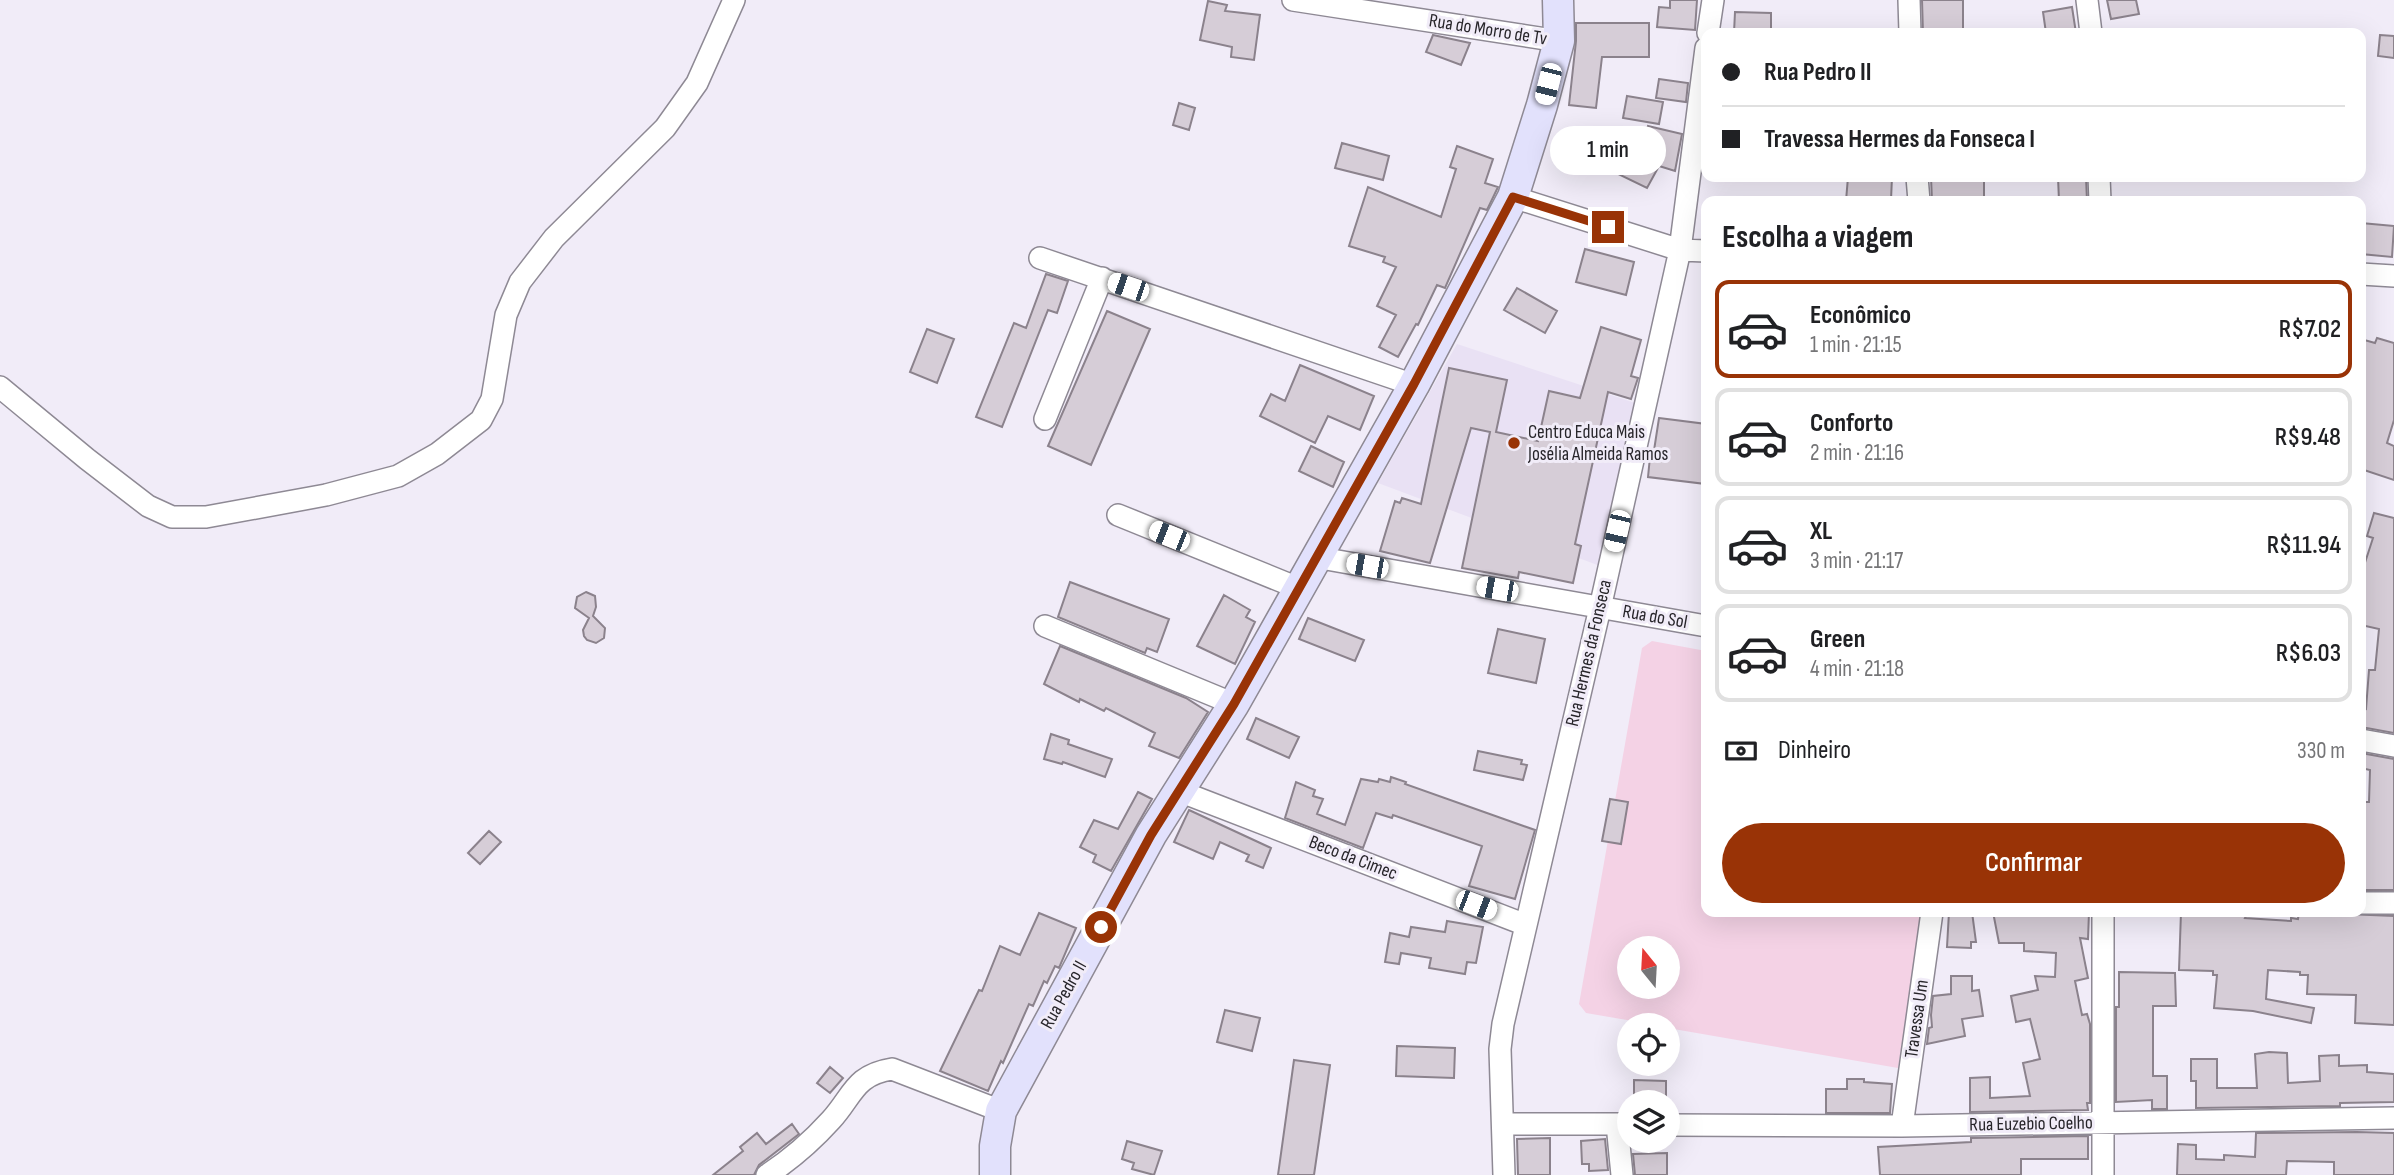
<!DOCTYPE html>
<html lang="pt">
<meta charset="utf-8">
<style>
:root{--surface:#fff;--page:#f2f2f2;--text:#202124;--muted:#757577;--line:#e0e0e0;--accent:#993306}
body{margin:0;font-family:"Sofia Sans Condensed",sans-serif;background:var(--page);color:var(--text);height:100vh;display:flex;flex-direction:column;font-size:26px;white-space:nowrap}
*{box-sizing:border-box;margin:0}
p{font-size:23px;color:var(--muted)}
.icon{flex:none;width:38px;height:38px;fill:none;stroke:currentColor;stroke-width:2;stroke-linecap:round;stroke-linejoin:round}
.map{position:relative;flex:1;overflow:hidden}
.drawer{position:absolute;left:1701px;top:196px;width:665px;height:721px;display:flex;flex-direction:column;background:var(--surface);border-radius:14px;box-shadow:0 7px 28px #0002}
.drawer>*{flex:none}
.guide{position:absolute;left:1701px;top:28px;width:665px;height:154px;border-radius:14px;box-shadow:0 7px 28px #0002;display:grid;align-content:center;height:154px;padding:0 21px;background:var(--surface)}
.needle{width:46px;rotate:342deg}
.controls{position:absolute;left:1617px;top:936px;display:grid;gap:14px}
.controls a{display:grid;place-items:center;width:63px;height:63px;border-radius:50%;background:var(--surface);box-shadow:0 7px 28px #0002;font-size:35px}
.end{position:absolute;width:32px;height:32px;margin:-16px;border:9px solid #993306;background:#fff;box-shadow:0 0 0 4px #fff}
.from{border-radius:50%}
.bubble{position:absolute;height:49px;border-radius:24px;background:var(--surface);box-shadow:0 7px 28px #0002;font-size:23px;font-weight:600;line-height:49px;text-align:center}
.car{position:absolute;width:21px;height:42px;margin:-21px -10px;border-radius:9px;box-shadow:0 0 5px 2px #0007;background:linear-gradient(#fff 24%,#345 0 40%,#fff 0 76%,#345 0 86%,#fff 0)}
.guide b{display:flex;align-items:center;gap:24px;height:66px;font-size:26px}
.guide b+b{border-top:2px solid var(--line)}
.guide i{width:18px;height:18px;background:var(--text)}
ul{padding:0;list-style:none}
li{display:flex;align-items:center;gap:21px;height:98px;margin:0 14px 10px;padding:0 7px;border:4px solid var(--line);border-radius:14px}
li div{flex:1}
li b{display:block;font-size:26px}
li em{font-style:normal;font-weight:600}
li.current{border-color:var(--accent)}
li>.icon{width:63px;height:63px;stroke-width:1.5}
h2{padding:0 21px;font-size:32px;line-height:84px}
.pay{display:flex;align-items:center;gap:18px;height:77px;padding:0 21px;font-size:26px}
.pay p{margin-inline-start:auto}
.button{display:flex;gap:14px;margin-top:auto;padding:14px 21px}
.button a{flex:1;height:80px;border-radius:42px;background:var(--accent);color:#fff;font-size:28px;font-weight:600;line-height:80px;text-align:center}
.map>svg:first-child{display:block}
</style>
<div class="map">
<svg width="2394" height="1175" viewBox="0 0 2394 1175">
<rect width="100%" height="100%" fill="#f1ecf8"/>
<!-- built -->
<path fill="#e9e1f4" d="M1457,344l178,59 -35,163 -222,-83z"/>
<!-- green -->
<path fill="#f4d2e5" fill-rule="evenodd" d="M1652,641l54,10v261h217l-25,156 -230,-40v-2l-12,-1 -70,-12 -7,-9 63,-356zM1629,948h39v39h-39z"/>
<!-- building -->
<path fill="#d6cdd7" stroke="#8b828c" stroke-width="2" d="M1670,0h27l-2,30 -38,-3 2,-20 11,1z
M1922,0h41v33h-40z
M2107,0h29l3,14 -28,5z
M1208,1l19,4 -2,6 35,4 -6,45 -23,-3 1,-10 -32,-7z
M2072,7l4,26h-30l-3,-21z
M1735,12l36,1v20h-37z
M1576,23h73v34h-47l-6,51 -27,-3 7,-64z
M1433,35l37,8 -9,22 -35,-13z
M2380,35l14,1v22l-16,-2z
M1659,79l29,4 -2,19 -30,-4z
M1627,96l36,6 -4,22 -36,-6z
M1179,103l16,5 -6,22 -16,-5z
M1648,126l34,8 -7,37 -16,-5 -12,22 -33,-16 4,-21 19,10z
M1342,143l47,13 -6,24 -48,-12z
M1457,146l36,13 -8,24 13,4 -11,23 -7,-2 -35,80 -8,-3 -19,40 -2,-1 -18,33 -19,-10 17,-32 -19,-9 19,-39 -13,-5 2,-5 -36,-11 19,-59 73,30 15,-48 -6,-2z
M1848,177h44l-1,23 -45,1z
M1931,177h53v24h-52z
M2058,177h28l1,24h-28z
M2361,223l33,3 -2,31 -31,-3z
M1585,249l49,13 -8,33 -50,-13z
M1046,274l22,7 -11,32 -9,-3 -46,117 -26,-10 38,-94 12,5z
M1517,288l40,23 -12,22 -41,-23z
M1107,311l43,18 -59,136 -43,-19z
M1601,327l40,13 -10,36 7,2 -7,21 -23,-7 -33,152 6,2 -8,37 -54,-11 -1,6 -56,-10 28,-136 -19,-4 -41,135 -50,-12 15,-50 5,2 2,-5 19,6 28,-136 58,12 -11,52 42,9 11,-50 31,7z
M927,329l27,10 -17,44 -27,-11z
M2377,338l17,5v77l-7,23 7,3v34l-33,-11v-130l14,4z
M1300,365l74,31 -14,34 -32,-14 -13,27 -55,-27 11,-22 14,7z
M1659,418l47,6v60l-58,-7 2,-20h3z
M1311,446l33,16 -11,25 -34,-16z
M2374,513l20,5v215l-33,-6v-19l5,1 3,-39h6l4,-41 -18,-4v-50l12,-37 -6,-2z
M1070,582l99,37 -12,33 -10,-4 -2,5 -87,-36z
M586,592l9,4 1,11 -3,9 12,12 -1,10 -8,5 -9,-3 -3,-4 -1,-6 6,-12 -14,-10 2,-11z
M1224,595l26,15 -4,7 9,5 -20,42 -38,-18z
M1308,618l56,22 -9,21 -56,-22z
M1498,629l47,10 -9,44 -48,-10z
M1060,646l126,52 22,14 -29,46 -30,-12 6,-13 -49,-25 -2,3 -24,-12 -1,3 -35,-18z
M1256,718l43,19 -10,21 -42,-19z
M1051,734l18,6 -1,4 44,15 -7,18 -42,-15 -1,2 -18,-5z
M1478,751l44,9 -1,4 6,1 -4,15 -49,-10z
M2361,753l33,6v131h-33l1,-88h7l1,-32 -9,-2z
M1391,777l15,5 -1,2 130,46 -20,69 -46,-13 13,-40 -89,-31 -1,3 -16,-5 -13,35 -78,-30 11,-36 19,8 -2,6 10,3 -6,15 28,11 16,-46 17,3 1,-3 11,3z
M1138,792l14,7 -41,72 -18,-9 3,-7 -16,-8 14,-27 24,9z
M1610,799l18,3 -7,42 -19,-3z
M1189,810l82,38 -8,20 -17,-7 3,-6 -29,-13 -7,17 -39,-17z
M489,831l12,11 -21,22 -12,-11z
M1949,912h23l4,30h-5v6l-24,-1z
M1993,912h96l-1,27 -8,-1 8,40 -13,3 7,34 5,-1 3,10v79h-3l1,7 -118,2v-34l20,-1v21l40,-2 -7,-33 17,-4 -10,-40 -14,3 -5,-26 27,-6 -3,-14 20,1 1,-24 -32,-2v-8h-25z
M2181,912l65,4 -1,2 46,3v-3l7,1 1,-7 95,4v109l-39,-2 1,-28 -49,-1 1,-19h-8v-3l-32,-2 -2,29 48,9 -3,15 -58,-12 -39,-3 3,-33h-4v-4l-34,-1z
M1039,913l37,15 -17,40 -4,-2 -8,17 -3,-2 -11,25 -4,-2 -26,59 -2,-2 -13,30 -48,-20 39,-81 3,1 18,-45 20,9z
M1447,921l36,6 -7,36 -9,-1 -2,12 -36,-6 2,-10 -30,-5 -2,11 -14,-2 5,-29 19,4 2,-10 34,5z
M2119,972l56,1 1,33h-23v70h14v33h-15v-9l-36,2v-95h3z
M1951,976h21v15l7,-1 4,26 -21,3 3,17 -38,8 2,-16 3,-1 -1,-12 2,-19 18,-2z
M1225,1010l35,8 -8,33 -35,-9z
M1397,1046l58,2 -1,30 -58,-2z
M2269,1052l18,1 1,30 32,-2 -1,-25 20,-1v11l28,-1v7l27,2v28l-54,1v3l-144,2v-27h-5v-22h26v29h40l-2,-34z
M1294,1060l36,5 -16,110h-36z
M830,1067l13,11 -13,15 -13,-10z
M1847,1079h17v3l28,2 -2,29h-64v-24h21z
M1634,1080l32,1v21h-32z
M792,1124l7,10 -40,31 -5,10h-41l30,-24 -3,-4 17,-14 9,11z
M2357,1132l37,1v42h-60v-13l-47,-1 -1,14h-109l1,-31 18,1v14l28,1v-5l31,2 1,-24z
M2088,1136v23h-67v16h-141l-2,-28 93,-5v-4z
M1550,1138v37h-32l-1,-36z
M1605,1139l3,31 -19,1v-7h-7l-1,-23z
M1127,1141l35,10 -8,24 -22,-6 2,-6 -12,-4z
M1667,1153v22h-32l-2,-21z"/>
<g fill="none" stroke-linecap="round" stroke-linejoin="round">
<defs>
<path id="street" d="M1293,0l266,41
M1909,0l1,33
M2087,0l4,33
M1708,33l5,-33
M1917,177l2,24
M2099,177l1,24
M1513,197l167,53 26,1
M1040,258l374,127
M2361,274l33,2
M0,387l87,72 61,47 24,11h34l120,-22 72,-19 39,-22 44,-34 11,-21 14,-84 14,-33 34,-44 111,-110 32,-45 37,-83
M1045,419l57,-141
M1118,515l180,73
M1315,557l391,69
M1045,626l189,78
M2361,740l33,6
M1179,791l347,134
M2361,903h33
M2103,912v263
M1503,1124h126
M1617,1124l5,51
M1668,1125l234,1 492,-8
M1902,1126l30,-214
M767,1175c23,-15 45,-34 64,-55 22,-24 23,-45 61,-51l109,42
M1504,1175l-4,-126 3,-25 97,-416 80,-358 26,-202"/>
<path id="secondary" d="M995,1175v-29l6,-35 150,-276 83,-131 180,-319 99,-188 29,-92 17,-64 -1,-41"/>
</defs>
<!-- street casing -->
<use href="#street" stroke="#8e8994" stroke-width="24"/>
<!-- secondary casing -->
<use href="#secondary" stroke="#8e8994" stroke-width="33"/>
<!-- street -->
<use href="#street" stroke="#fff" stroke-width="21"/>
<!-- secondary -->
<use href="#secondary" stroke="#e2e1fc" stroke-width="30"/>
</g>
<g fill="none" stroke-linecap="round" stroke-linejoin="round">
<!-- route -->
<path stroke="#993306" stroke-width="9" d="M1101,927l50,-92 83,-131 180,-320 99,-187 95,30"/>
</g>
<!-- markers -->
<circle fill="#993306" stroke="#f1ecf8" stroke-width="2.5" cx="1514" cy="443" r="7"/>
<g text-anchor="middle" dominant-baseline="central" stroke-width="6" stroke-linejoin="round" paint-order="stroke">
<!-- street labels -->
<g font-size="19" fill="#27252a" stroke="#f1ecf8">
<text transform="translate(1488 30) rotate(9)">Rua do Morro de Tv</text>
<text transform="translate(1655 617) rotate(10)">Rua do Sol</text>
<text transform="translate(1589 653) rotate(-77)">Rua Hermes da Fonseca</text>
<text transform="translate(1353 858) rotate(21)">Beco da Cimec</text>
<text transform="translate(1064 995) rotate(-61)">Rua Pedro II</text>
<text transform="translate(1917 1019) rotate(-82)">Travessa Um</text>
<text transform="translate(2031 1124) rotate(-1)">Rua Euzebio Coelho</text>
</g>
<!-- poi labels -->
<g font-size="19" fill="#27252a" stroke="#f1ecf8" text-anchor="start">
<text x="1528" y="432">Centro Educa Mais<tspan x="1528" dy="22">Josélia Almeida Ramos</tspan></text>
</g>
</g>
</svg>
<div class="controls">
<a><svg class="needle" viewBox="-14 -14 28 28"><path d="M0-13l5 13h-10z" fill="#e53935"/><path d="M0 13l5-13h-10z" fill="#757577"/></svg></a>
<a><svg class="icon" aria-label="locate" viewBox="0 0 24 24"><circle cx="12" cy="12" r="6"/><path d="M12 2v4M12 18v4M2 12h4M18 12h4"/></svg></a>
<a><svg class="icon" aria-label="layers" viewBox="0 0 24 24"><path d="M12 4l9 5-9 5-9-5zM3 14l9 5 9-5"/></svg></a>
</div>
<i class="end from" style="left:1101px;top:927px"></i>
<i class="end" style="left:1608px;top:227px"></i>
<div class="bubble" style="left:1550px;top:126px;width:116px">1 min</div>
<i class="car" style="left:1548px;top:84px;rotate:194deg"></i>
<i class="car" style="left:1128px;top:287px;rotate:289deg"></i>
<i class="car" style="left:1617px;top:531px;rotate:193deg"></i>
<i class="car" style="left:1169px;top:536px;rotate:292deg"></i>
<i class="car" style="left:1367px;top:566px;rotate:280deg"></i>
<i class="car" style="left:1497px;top:589px;rotate:280deg"></i>
<i class="car" style="left:1476px;top:905px;rotate:111deg"></i>
<div class="guide">
<b><i class="from"></i>Rua Pedro II</b>
<b><i></i>Travessa Hermes da Fonseca I</b>
</div>
<section class="drawer">
<h2>Escolha a viagem</h2>
<ul>
<li class="current"><svg class="icon" aria-label="car" viewBox="0 0 24 24"><path d="M5 17H2v-5l4-1 3-4h7l3 4 3 1v5h-3M9 17h6M6 11h13"/><circle cx="7" cy="17" r="2"/><circle cx="17" cy="17" r="2"/></svg><div><b>Econômico</b><p>1 min · 21:15</p></div><em>R$7.02</em></li>
<li><svg class="icon" aria-label="car" viewBox="0 0 24 24"><path d="M5 17H2v-5l4-1 3-4h7l3 4 3 1v5h-3M9 17h6M6 11h13"/><circle cx="7" cy="17" r="2"/><circle cx="17" cy="17" r="2"/></svg><div><b>Conforto</b><p>2 min · 21:16</p></div><em>R$9.48</em></li>
<li><svg class="icon" aria-label="car" viewBox="0 0 24 24"><path d="M5 17H2v-5l4-1 3-4h7l3 4 3 1v5h-3M9 17h6M6 11h13"/><circle cx="7" cy="17" r="2"/><circle cx="17" cy="17" r="2"/></svg><div><b>XL</b><p>3 min · 21:17</p></div><em>R$11.94</em></li>
<li><svg class="icon" aria-label="car" viewBox="0 0 24 24"><path d="M5 17H2v-5l4-1 3-4h7l3 4 3 1v5h-3M9 17h6M6 11h13"/><circle cx="7" cy="17" r="2"/><circle cx="17" cy="17" r="2"/></svg><div><b>Green</b><p>4 min · 21:18</p></div><em>R$6.03</em></li>
</ul>
<div class="pay"><svg class="icon" aria-label="cash" viewBox="0 0 24 24"><path d="M3 7h18v10H3z"/><circle cx="12" cy="12" r="2"/></svg>Dinheiro<p>330 m</p></div>
<div class="button"><a>Confirmar</a></div>
</section>
</div>
